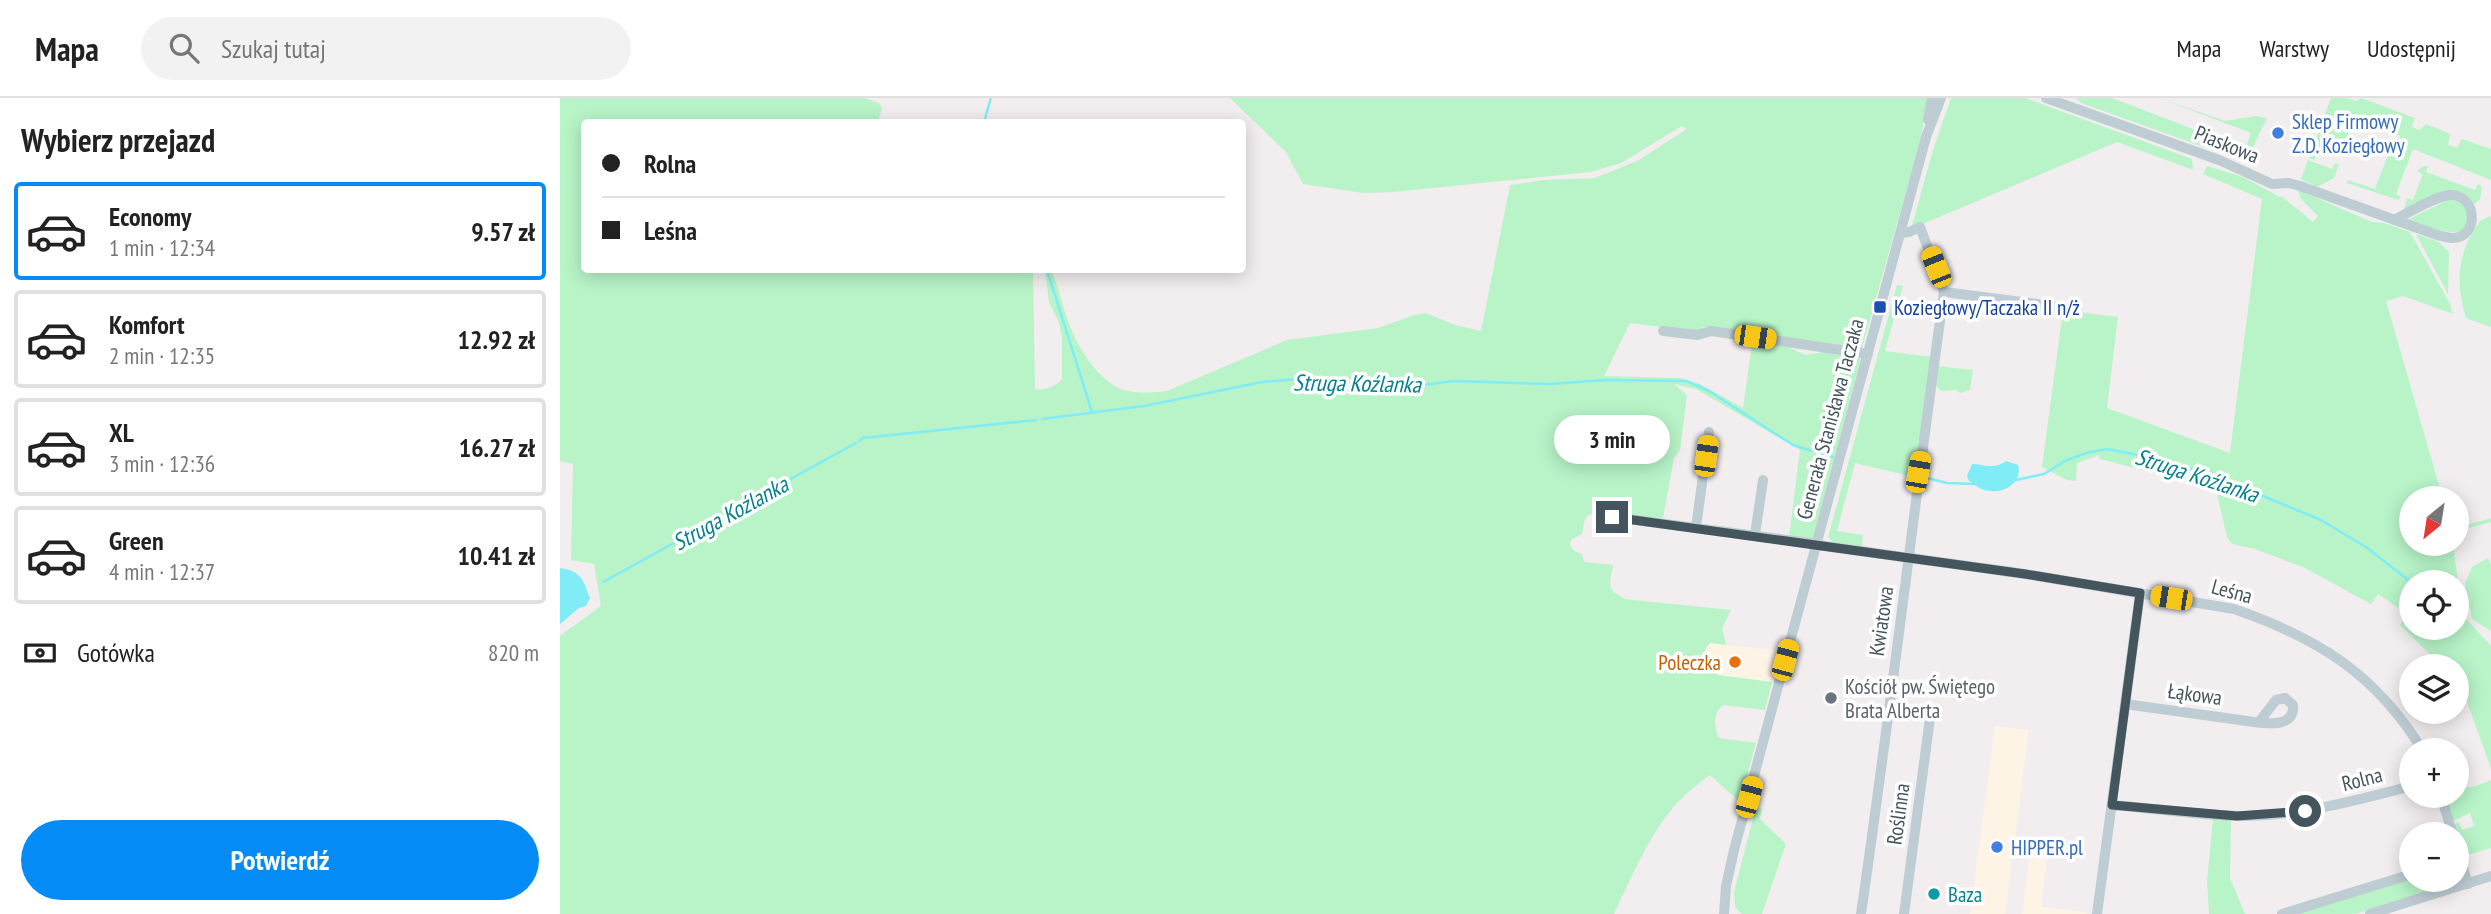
<!DOCTYPE html>
<html lang="pl">
<meta charset="utf-8">
<style>
:root{--surface:#fff;--page:#f2f2f2;--text:#222;--muted:#767676;--line:#e0e0e0;--accent:#058bf6}
body{margin:0;font-family:"PT Sans Narrow",sans-serif;background:var(--page);color:var(--text);height:100vh;display:flex;flex-direction:column;font-size:26px;white-space:nowrap}
*{box-sizing:border-box;margin:0}
p{font-size:23px;color:var(--muted)}
.icon{flex:none;width:38px;height:38px;fill:none;stroke:currentColor;stroke-width:2;stroke-linecap:round;stroke-linejoin:round}
.map{position:relative;flex:1;overflow:hidden}
.details{display:flex;flex-direction:column;background:var(--surface);width:560px}
.details>*{flex:none}
.hud{position:absolute;left:21px;top:21px;width:665px;height:154px;border-radius:7px;box-shadow:0 4px 18px #0003;display:grid;align-content:center;height:154px;padding:0 21px;background:var(--surface)}
.needle{width:46px;rotate:210deg}
.tools{position:absolute;left:1839px;top:388px;display:grid;gap:14px}
.tools a{display:grid;place-items:center;width:70px;height:70px;border-radius:50%;background:var(--surface);box-shadow:0 4px 18px #0003;font-size:35px}
.end{position:absolute;width:32px;height:32px;margin:-16px;border:9px solid #45555e;background:#fff;box-shadow:0 0 0 4px #fff}
.from{border-radius:50%}
.bubble{position:absolute;height:49px;border-radius:24px;background:var(--surface);box-shadow:0 4px 18px #0003;font-size:23px;font-weight:700;line-height:49px;text-align:center}
.car{position:absolute;width:21px;height:42px;margin:-21px -10px;border-radius:9px;box-shadow:0 0 5px 2px #0007;background:linear-gradient(#f5c518 24%,#345 0 40%,#f5c518 0 76%,#345 0 86%,#f5c518 0)}
.hud b{display:flex;align-items:center;gap:24px;height:66px;font-size:26px}
.hud b+b{border-top:2px solid var(--line)}
.hud i{width:18px;height:18px;background:var(--text)}
ul{padding:0;list-style:none}
li{display:flex;align-items:center;gap:21px;height:98px;margin:0 14px 10px;padding:0 7px;border:4px solid var(--line);border-radius:7px}
li div{flex:1}
li b{display:block;font-size:26px}
li em{font-style:normal;font-weight:700}
li.on{border-color:var(--accent)}
li>.icon{width:63px;height:63px;stroke-width:1.5}
h2{padding:0 21px;font-size:32px;line-height:84px}
.pay{display:flex;align-items:center;gap:18px;height:77px;padding:0 21px;font-size:26px}
.pay p{margin-inline-start:auto}
.action{display:flex;gap:14px;margin-top:auto;padding:14px 21px}
.action a{flex:1;height:80px;border-radius:42px;background:var(--accent);color:#fff;font-size:28px;font-weight:700;line-height:80px;text-align:center}
header{display:flex;align-items:center;gap:42px;box-sizing:border-box;height:98px;padding:0 35px;background:var(--surface);border-bottom:2px solid var(--line)}
header strong{font-size:33px}
nav{display:flex;gap:38px;margin-inline-start:auto;font-size:24px}
.search{width:490px;height:63px;background:var(--page);display:flex;align-items:center;gap:18px;box-sizing:border-box;padding:0 24px;border-radius:38px;color:var(--muted);font-size:26px}
main{display:flex;flex:1;min-height:0}
.map>svg:first-child{display:block}
</style>
<header>
<strong>Mapa</strong>
<div class="search"><svg class="icon" aria-label="search" viewBox="0 0 24 24"><circle cx="10" cy="10" r="6"/><path d="M15 15l6 6"/></svg>Szukaj tutaj</div>
<nav><a>Mapa</a><a>Warstwy</a><a>Udostępnij</a></nav>
</header>
<main>
<section class="details">
<h2>Wybierz przejazd</h2>
<ul>
<li class="on"><svg class="icon" aria-label="car" viewBox="0 0 24 24"><path d="M5 17H2v-5l4-1 3-4h7l3 4 3 1v5h-3M9 17h6M6 11h13"/><circle cx="7" cy="17" r="2"/><circle cx="17" cy="17" r="2"/></svg><div><b>Economy</b><p>1 min · 12:34</p></div><em>9.57 zł</em></li>
<li><svg class="icon" aria-label="car" viewBox="0 0 24 24"><path d="M5 17H2v-5l4-1 3-4h7l3 4 3 1v5h-3M9 17h6M6 11h13"/><circle cx="7" cy="17" r="2"/><circle cx="17" cy="17" r="2"/></svg><div><b>Komfort</b><p>2 min · 12:35</p></div><em>12.92 zł</em></li>
<li><svg class="icon" aria-label="car" viewBox="0 0 24 24"><path d="M5 17H2v-5l4-1 3-4h7l3 4 3 1v5h-3M9 17h6M6 11h13"/><circle cx="7" cy="17" r="2"/><circle cx="17" cy="17" r="2"/></svg><div><b>XL</b><p>3 min · 12:36</p></div><em>16.27 zł</em></li>
<li><svg class="icon" aria-label="car" viewBox="0 0 24 24"><path d="M5 17H2v-5l4-1 3-4h7l3 4 3 1v5h-3M9 17h6M6 11h13"/><circle cx="7" cy="17" r="2"/><circle cx="17" cy="17" r="2"/></svg><div><b>Green</b><p>4 min · 12:37</p></div><em>10.41 zł</em></li>
</ul>
<div class="pay"><svg class="icon" aria-label="cash" viewBox="0 0 24 24"><path d="M3 7h18v10H3z"/><circle cx="12" cy="12" r="2"/></svg>Gotówka<p>820 m</p></div>
<div class="action"><a>Potwierdź</a></div>
</section>
<div class="map">
<svg width="1931" height="816" viewBox="0 0 1931 816">
<rect width="100%" height="100%" fill="#f2eeef"/>
<!-- commercial -->
<path fill="#fef4e6" d="M982,523l184,24 55,6 -9,31 -192,-25z
M1435,628l34,4 -24,184h-35z
M1471,748l17,3 -7,58 46,5 -1,2h-64z"/>
<!-- green -->
<path fill="#b8f4c8" fill-rule="evenodd" d="M0,0h305l13,5 4,4 -4,15h-294v148h449l2,119c8,2 22,-3 27,-10v-42l-4,-17 -9,-17 -4,-33h6c7,16 10,29 15,45 7,24 29,63 53,73 14,6 33,5 48,3l120,-51 91,-12 36,-13 12,-2 29,12 26,6 29,-146 34,-5 50,-2 11,-4 34,-14 48,-31 -5,-3 -61,37 -30,9 -197,20 -31,1 -60,-9 -17,-32 -56,-54h699l-10,47 -57,203 -160,-21 -1,5 -71,-9 -26,53 75,2 21,6 43,24 10,-70 35,6 2,4 15,7 24,-4 30,4 2,3 -48,181 -24,-2 11,-87 -104,-61 -22,-5 13,11 -7,55 -6,8 -11,60 -68,-5c-13,3 -10,9 -13,21l-11,6 -1,5 4,6 8,3 2,8 29,3c-1,9 -7,21 2,28 3,2 7,3 9,6l107,11 -9,18 4,17 -16,-2 -4,5 -2,10 9,6 2,8 3,3 54,7 -7,28 -41,-5c-12,7 -10,22 -5,33l37,5 -16,59 -30,-27c-9,7 -18,13 -26,21 -32,31 -51,78 -70,118h-1054v-278l41,-30 -7,-42 -23,-4 2,-96 -13,-3z
M1391,0h74l167,61 1,11 -76,-28 -206,87 22,-79z
M1516,0h36l133,51 2,3 -19,-3 -2,6 -145,-52z
M1599,0l66,23 31,-5 11,2 -16,33 -4,-7 4,-11z
M1771,0h14l12,3 4,-3 54,20 -3,9 8,3 6,-6 22,9 2,2 -2,10 9,3 5,-9 29,10v31l-78,-31 -17,45 5,3 -3,3 -51,-17 1,-3 27,9 17,-45 4,1 4,-9 -41,-15 -8,6 -8,21 -18,-6 -11,18 -5,-2z
M1748,62l24,9 3,-6 4,1 -5,14 -17,9 -16,-8z
M1647,68l36,11 37,20 1,-1 32,26 5,-6 -18,-18 -2,-8 74,32 12,1 26,9 40,72 3,10 -50,-18 -17,5 57,198h-31v45h45v-16l34,-10v4l-29,8 2,8 -9,10 -1,5 9,62 28,31v123l-27,-76 -7,-8v-18h-14l-43,-42 7,-11 -29,-20 -7,10 -68,-37 -48,-18 -23,-5 -5,-7 -11,-48 -116,-30 -1,-4 -22,8 -1,18 -9,-1 -25,-13 21,-157 55,7 -11,91 123,45 32,-254 -59,-25zM1852,485h45v45h-45z
M1864,68h4l-2,6 49,18 3,-6 4,3 -2,12 -5,5c-22,-25 -46,-5 -71,6l3,-12 6,2 10,-26 -6,-3z
M1890,101l14,5c23,47 -39,22 -57,16z
M1931,118v111l-25,-9c-11,-35 -9,-67 15,-98z
M1856,136l23,8 10,10 -1,42z
M1337,187l6,1 -18,65 47,6 -18,120 -59,-14 -18,68 26,4 -1,13 -26,-3 -8,-8z
M1378,268l35,4 -3,20 -10,3 -4,-3 -15,1 -8,-9z
M1928,460l3,7v66l-19,-12 -7,-35 7,-17z
M1931,682v68l-27,8 -10,-32 5,-2 3,8 12,-4 -4,-13 -17,8 -8,-25h12v-7l19,-3z
M1196,709l6,2 -2,10 26,25 -24,70h-20l-7,-7 -1,-15z
M1653,720l18,1 -1,59 15,36h-36l-2,-32z
M1897,767l5,10 -6,8 -101,31h-63l119,-37 1,3h45z"/>
<!-- water -->
<path fill="#80ecf6" d="M1446,363l12,4c5,16 -12,28 -28,26 -8,0 -15,-6 -21,-10l-2,-5 5,-12c12,0 22,6 34,-3z
M0,470c22,3 23,12 30,30l-4,8 -7,2 -19,16z"/>
<g fill="none" stroke-linecap="round" stroke-linejoin="round">
<!-- stream -->
<path stroke="#80ecf6" stroke-width="2.5" d="M424,24l7,-24
M487,172l45,142
M990,286l56,-4 80,1 23,10 84,54 40,12
M482,321l102,-13 118,-24 36,-3 108,8 49,-6 93,3
M299,343l4,-3 173,-18
M1363,379l24,6 28,1
M1456,382l28,-6 21,-13 21,-8 21,-4 37,7 66,18 111,46 45,27 46,36
M43,484l253,-139"/>
<!-- minor -->
<path stroke="#beccd3" stroke-width="10" d="M1486,0l173,62 53,24 17,-1 11,3 137,49c5,1 11,3 16,3 27,-1 24,-44 -3,-43 -14,1 -42,18 -56,25
M1368,22l4,-22
M1340,135l9,-1 11,-5 24,65
M1103,233l35,4 13,-4 157,23
M1052,419l205,27
M1136,429l13,-95
M1195,437l8,-55
M1257,447l208,29 209,35c84,29 142,65 189,142
M1565,606l129,18c15,2 41,5 39,-17l-8,-7 -9,2 -17,22
M1881,698l12,39
M1552,707c41,3 82,10 124,11 60,1 118,-15 176,-30
M1897,749l11,37
M1164,816l2,-28 8,-36 192,-713 15,-39
M1301,816c30,-207 54,-415 83,-622l125,16
M1344,816l26,-196
M1537,816l43,-321
M1722,816l130,-40
M1810,816l121,-38"/>
</g>
<g fill="none" stroke-linecap="round" stroke-linejoin="round">
<!-- route -->
<path stroke="#45555e" stroke-width="9" d="M1052,419l413,57 115,19 -28,212 125,11 68,-5"/>
</g>
<!-- markers -->
<g fill="#3f7fe0" stroke="#fff" stroke-width="2.5">
<circle cx="1718" cy="35" r="7"/>
<circle cx="1437" cy="749" r="7"/>
</g>
<rect fill="#1a4fb4" stroke="#fff" stroke-width="2.5" x="1313" y="202" width="14" height="14" rx="3.5"/>
<circle fill="#e8710a" stroke="#fff" stroke-width="2.5" cx="1175" cy="564" r="7"/>
<circle fill="#6b7280" stroke="#fff" stroke-width="2.5" cx="1271" cy="600" r="7"/>
<circle fill="#0f9aa8" stroke="#fff" stroke-width="2.5" cx="1374" cy="796" r="7"/>
<g text-anchor="middle" dominant-baseline="central" stroke-width="7" stroke-linejoin="round" paint-order="stroke">
<!-- shop labels -->
<g font-size="21" fill="#366cbe" stroke="#fff" text-anchor="start">
<text x="1732" y="23">Sklep Firmowy<tspan x="1732" dy="24">Z.D. Koziegłowy</tspan></text>
<text x="1451" y="749">HIPPER.pl</text>
</g>
<!-- street labels -->
<g font-size="21" fill="#45555e" stroke="#fff">
<text transform="translate(1667 46) rotate(22)">Piaskowa</text>
<text transform="translate(1270 321) rotate(-75)">Generała Stanisława Taczaka</text>
<text transform="translate(1672 493) rotate(15)">Leśna</text>
<text transform="translate(1321 523) rotate(-82)">Kwiatowa</text>
<text transform="translate(1635 596) rotate(8)">Łąkowa</text>
<text transform="translate(1802 681) rotate(-14)">Rolna</text>
<text transform="translate(1338 716) rotate(-82)">Roślinna</text>
</g>
<!-- transit labels -->
<g font-size="21" fill="#164399" stroke="#fff" text-anchor="start">
<text x="1334" y="209">Koziegłowy/Taczaka II n/ż</text>
</g>
<!-- food labels -->
<g font-size="21" fill="#c56008" stroke="#fff" text-anchor="end">
<text x="1161" y="564">Poleczka</text>
</g>
<!-- worship labels -->
<g font-size="21" fill="#5b616d" stroke="#fff" text-anchor="start">
<text x="1285" y="588">Kościół pw. Świętego<tspan x="1285" dy="24">Brata Alberta</tspan></text>
</g>
<!-- culture labels -->
<g font-size="21" fill="#0d838f" stroke="#fff" text-anchor="start">
<text x="1388" y="796">Baza</text>
</g>
<!-- water labels -->
<g font-size="23" font-style="italic" fill="#04818d" stroke="#fff">
<text transform="translate(797 285) rotate(1)">Struga Koźlanka</text>
<text transform="translate(1637 377) rotate(18)">Struga Koźlanka</text>
<text transform="translate(170 415) rotate(-29)">Struga Koźlanka</text>
</g>
</g>
</svg>
<div class="tools">
<a><svg class="needle" viewBox="-14 -14 28 28"><path d="M0-13l5 13h-10z" fill="#e53935"/><path d="M0 13l5-13h-10z" fill="#767676"/></svg></a>
<a><svg class="icon" aria-label="locate" viewBox="0 0 24 24"><circle cx="12" cy="12" r="6"/><path d="M12 2v4M12 18v4M2 12h4M18 12h4"/></svg></a>
<a><svg class="icon" aria-label="layers" viewBox="0 0 24 24"><path d="M12 4l9 5-9 5-9-5zM3 14l9 5 9-5"/></svg></a>
<a>+</a>
<a>−</a>
</div>
<i class="end from" style="left:1745px;top:713px"></i>
<i class="end" style="left:1052px;top:419px"></i>
<div class="bubble" style="left:994px;top:317px;width:116px">3 min</div>
<i class="car" style="left:1376px;top:169px;rotate:338deg"></i>
<i class="car" style="left:1195px;top:239px;rotate:98deg"></i>
<i class="car" style="left:1146px;top:358px;rotate:8deg"></i>
<i class="car" style="left:1358px;top:374px;rotate:10deg"></i>
<i class="car" style="left:1611px;top:500px;rotate:279deg"></i>
<i class="car" style="left:1225px;top:562px;rotate:15deg"></i>
<i class="car" style="left:1189px;top:699px;rotate:15deg"></i>
<div class="hud">
<b><i class="from"></i>Rolna</b>
<b><i></i>Leśna</b>
</div>
</div>
</main>
